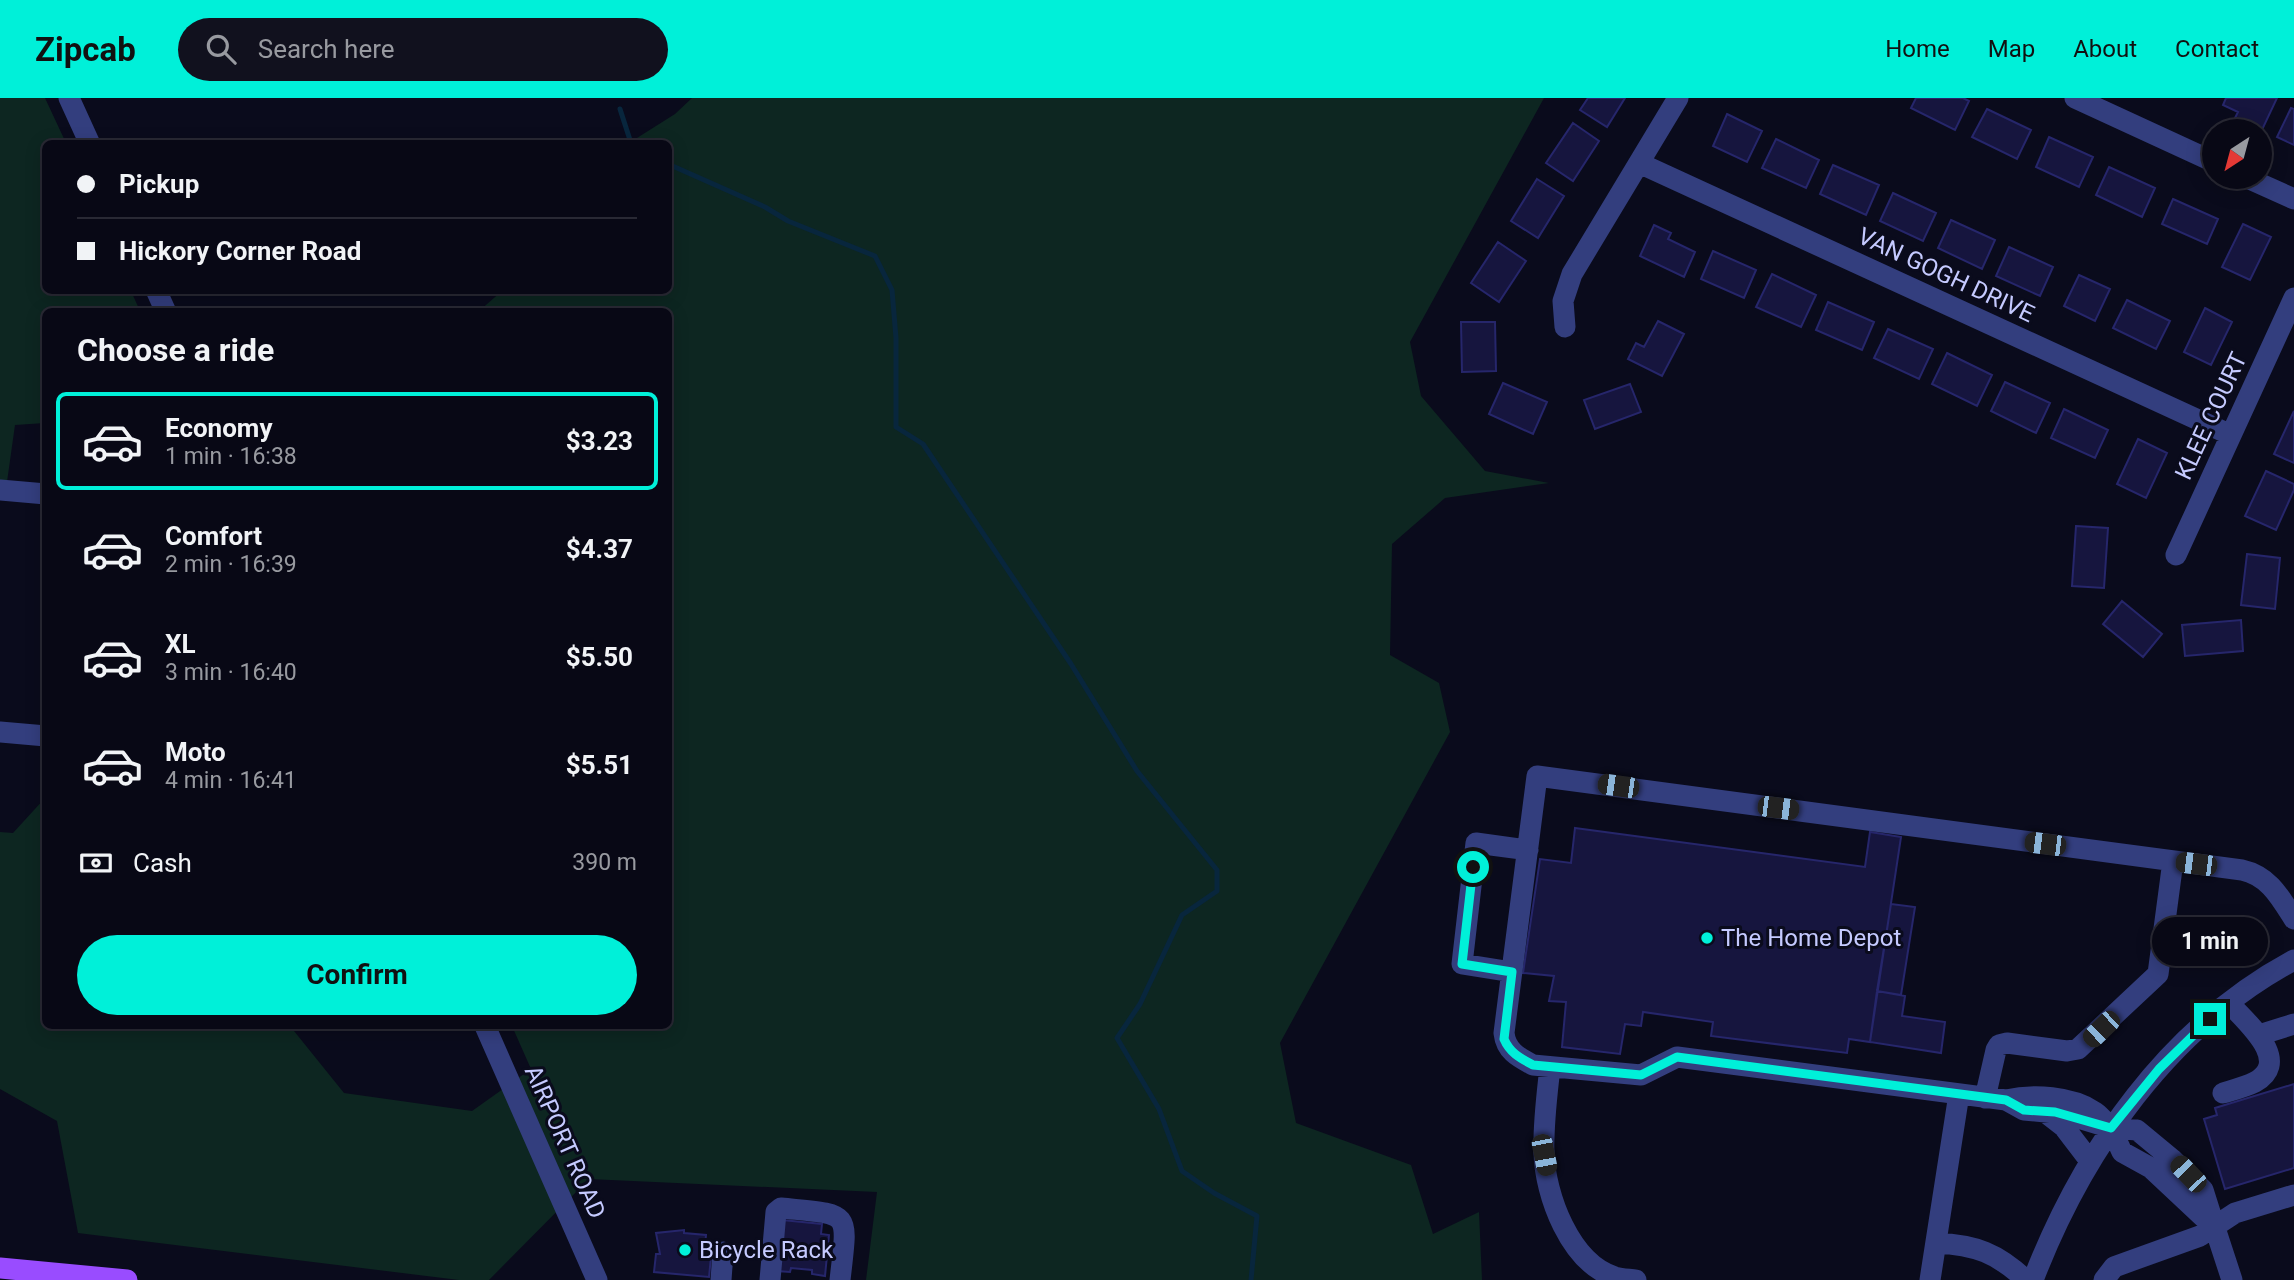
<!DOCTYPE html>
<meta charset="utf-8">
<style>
:root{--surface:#080815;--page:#11111e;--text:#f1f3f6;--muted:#989aa0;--line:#292934;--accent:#00f0d9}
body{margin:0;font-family:Roboto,sans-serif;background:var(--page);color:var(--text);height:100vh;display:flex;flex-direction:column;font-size:26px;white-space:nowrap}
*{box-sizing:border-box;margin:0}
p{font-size:23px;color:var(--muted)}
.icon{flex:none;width:38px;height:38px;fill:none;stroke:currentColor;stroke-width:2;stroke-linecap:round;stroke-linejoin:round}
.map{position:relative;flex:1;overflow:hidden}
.details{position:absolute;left:42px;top:210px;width:630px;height:721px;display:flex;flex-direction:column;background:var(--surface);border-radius:10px;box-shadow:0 4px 18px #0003,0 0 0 2px var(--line)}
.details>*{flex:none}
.banner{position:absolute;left:42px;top:42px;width:630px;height:154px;border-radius:10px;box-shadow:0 4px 18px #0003,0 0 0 2px var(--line);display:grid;align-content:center;height:154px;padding:0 35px;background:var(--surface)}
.needle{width:46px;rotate:216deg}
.buttons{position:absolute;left:2202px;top:21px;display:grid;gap:14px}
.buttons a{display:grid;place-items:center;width:70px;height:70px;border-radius:50%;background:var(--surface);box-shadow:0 4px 18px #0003,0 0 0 2px var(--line);font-size:35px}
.end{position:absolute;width:32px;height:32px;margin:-16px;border:9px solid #00f0d9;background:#111;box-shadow:0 0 0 4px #111}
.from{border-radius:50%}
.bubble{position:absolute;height:49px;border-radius:24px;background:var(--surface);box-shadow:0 4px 18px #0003,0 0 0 2px var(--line);font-size:23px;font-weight:700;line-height:49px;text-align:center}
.car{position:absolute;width:21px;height:42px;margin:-21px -10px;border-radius:9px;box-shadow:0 0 5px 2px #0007;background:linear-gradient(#222 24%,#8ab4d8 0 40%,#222 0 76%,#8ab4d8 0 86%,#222 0)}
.banner b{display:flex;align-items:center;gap:24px;height:66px;font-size:26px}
.banner b+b{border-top:2px solid var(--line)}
.banner i{width:18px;height:18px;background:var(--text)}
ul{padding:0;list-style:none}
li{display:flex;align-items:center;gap:21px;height:98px;margin:0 14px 10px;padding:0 21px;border:4px solid transparent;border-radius:10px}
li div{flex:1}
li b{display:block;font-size:26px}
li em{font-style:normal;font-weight:700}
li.selected{border-color:var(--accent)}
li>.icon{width:63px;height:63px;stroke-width:1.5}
h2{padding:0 35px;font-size:32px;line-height:84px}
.pay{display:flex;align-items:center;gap:18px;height:77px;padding:0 35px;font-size:26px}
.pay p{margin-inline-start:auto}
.cta{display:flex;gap:14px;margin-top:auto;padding:14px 35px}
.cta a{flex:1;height:80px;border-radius:42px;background:var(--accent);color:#111;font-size:28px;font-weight:700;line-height:80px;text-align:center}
header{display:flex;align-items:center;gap:42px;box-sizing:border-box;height:98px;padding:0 35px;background:var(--accent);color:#111}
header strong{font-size:33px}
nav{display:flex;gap:38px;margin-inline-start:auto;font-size:24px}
.search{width:490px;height:63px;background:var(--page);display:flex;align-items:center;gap:18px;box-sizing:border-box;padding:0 24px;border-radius:38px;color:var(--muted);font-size:26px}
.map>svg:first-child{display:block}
</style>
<header>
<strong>Zipcab</strong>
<div class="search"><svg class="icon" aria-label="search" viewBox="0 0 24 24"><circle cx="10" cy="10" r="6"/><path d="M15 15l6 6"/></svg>Search here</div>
<nav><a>Home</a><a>Map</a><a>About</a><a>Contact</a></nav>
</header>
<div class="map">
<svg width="2294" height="1182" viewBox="0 0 2294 1182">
<rect width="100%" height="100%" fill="#0a0b1c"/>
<!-- green -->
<path fill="#0d2621" d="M0,0h45l21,45 -20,1v146l85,1 9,20 -94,1 -1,111 -30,2 -9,64 -6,-1z
M692,0h852l-134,244 11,54 64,75 64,12 -104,15 -53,46 -2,111 49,28 11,49 -170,311 16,80 115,42 22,69 46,-22 3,68h-616l11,-88 -288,-13 -100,101h-30l-381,-47 -21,-112 -57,-32v-257l13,1 32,-35 1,228h244l54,67 128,18 59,-42 -19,-43h156v-714l-189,-1 23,-20 166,-1v-146l-39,-1 46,-29z"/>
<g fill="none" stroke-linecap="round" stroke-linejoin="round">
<!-- stream -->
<path stroke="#08263d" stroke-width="5" d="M620,11l10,31 4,4
M668,66l97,43 23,14 87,35 17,34 4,48v89l27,17 148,220 66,107 80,99v21l-35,24 -42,89 -23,34 42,71 23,62 32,22 43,23 -6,64"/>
</g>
<!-- building -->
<path fill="#16153e" stroke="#26266b" stroke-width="2" d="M1588,0h37l-18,29 -27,-17z
M1916,0h47l6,3 -14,29 -44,-22z
M2226,0h51l-16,34 -27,-12 4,-8 -15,-7z
M2291,10l3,1v36l-17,-8z
M1987,11l44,21 -14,29 -45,-22z
M1727,16l35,17 -15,31 -34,-16z
M1573,25l26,18 -26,40 -27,-18z
M2049,39l44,20 -14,30 -43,-20z
M1776,41l43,21 -13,28 -44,-20z
M1833,67l46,20 -13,30 -46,-21z
M2109,69l46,21 -13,29 -46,-22z
M1537,81l27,17 -26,42 -27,-17z
M1893,95l43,20 -13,28 -43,-20z
M2173,101l45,20 -11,25 -45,-20z
M1951,122l44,20 -13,29 -44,-21z
M2243,126l28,13 -21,43 -28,-13z
M1654,127l17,8 -3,6 27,13 -11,25 -44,-21z
M1498,144l28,19 -27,41 -28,-19z
M2009,149l44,20 -13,29 -44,-20z
M1713,153l43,19 -12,28 -43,-19z
M1772,176l44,21 -15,32 -45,-20z
M2079,177l31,14 -15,32 -31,-15z
M2127,202l43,21 -14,28 -43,-21z
M1828,204l46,20 -12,28 -46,-20z
M2205,210l27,14 -21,43 -27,-13z
M1658,223l26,13 -22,42 -34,-17 8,-16 8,4z
M1461,224h34l1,49 -34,1z
M1888,231l45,20 -14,30 -45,-21z
M1947,255l45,22 -15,31 -45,-22z
M2005,284l45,21 -14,30 -45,-22z
M1503,285l44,19 -14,32 -44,-20z
M1630,286l11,28 -46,17 -11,-29z
M2064,311l44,21 -13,28 -44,-20z
M2294,313v52l-20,-9z
M2138,341l29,14 -21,45 -29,-14z
M2266,373l28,13v6l-18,40 -31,-14z
M2076,428l32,2 -4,60 -32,-2z
M2247,456l33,4 -5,51 -34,-4z
M2122,503l40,33 -19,23 -40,-33z
M2241,522l2,31 -58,5 -3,-31z
M1575,730l290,39 5,-35 31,5 -31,205 -21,-3 -2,14 -136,-17 2,-14 -70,-10 -2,14 -16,-2 -5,30 -58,-7 4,-45 -17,-1 5,-25 -31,-3 17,-114 31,4z
M1891,806l24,3 -14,88 -24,-4z
M1877,893l28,5 -3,20 43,6 -4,31 -71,-11z
M2294,986v84l-69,21 -21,-70 13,-4 -2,-7z
M782,1122l40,4 -1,10 8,1 -4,41 -13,-2v-4l-21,-2 -1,4 -13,-1z
M684,1132v3l22,2 -1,11 7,1 -3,30 -55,-5 2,-18h4l-4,-21z"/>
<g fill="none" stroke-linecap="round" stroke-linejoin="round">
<!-- minor -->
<path stroke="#333e7e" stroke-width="21" d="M69,0l21,46
M2075,0l139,64
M1639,65l592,272
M2245,79l49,22
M156,192l10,22
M1565,229l-2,-26 9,-27 106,-176
M0,392l46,4
M2176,457l118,-257
M0,634l46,4
M1512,874l-50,-8 14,-121 52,7
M485,928l112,254
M2259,937l35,-11
M1550,969c-3,28 -7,57 -6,86 1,42 26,110 71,124 7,2 15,2 21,3
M2223,995c10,-3 22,-6 32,-11 38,-21 -9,-60 -26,-79
M1985,1000l11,-48 3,-5 8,-2 60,8 11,-2 80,-75 15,-113
M2006,1002c27,-6 66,-4 89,12 6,4 11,11 16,16l-46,-14 -41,-4 -18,-10 -329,-43 -36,18 -108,-10c-15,-8 -27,-14 -29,-32l33,-257 705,94c27,6 38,27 52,49
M2046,1015l18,14 26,34
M2111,1030l26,2 35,29 31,31 12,38 -64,-60 -29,-16z
M2215,1130l17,52
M1936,1145c40,2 61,10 90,37
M721,1182l2,-28
M770,1182l6,-68 5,-4c71,7 67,1 59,72
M1930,1182l29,-186
M2033,1182c50,-130 136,-253 261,-320
M2104,1182l10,-13 86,-31 35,-23 59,-18"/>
<!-- major -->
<path stroke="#994cff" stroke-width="21" d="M0,1170l127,12"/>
</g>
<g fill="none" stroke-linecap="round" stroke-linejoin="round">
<!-- route -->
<path stroke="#00f0d9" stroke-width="9" d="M1473,769l-11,97 50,8 -8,67c6,14 16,19 29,26l108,10 36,-18 329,43 18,10 31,2 56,16 48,-59 51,-50"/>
</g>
<!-- markers -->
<g fill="#00f0d9" stroke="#0a0b1c" stroke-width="2.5">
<circle cx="1707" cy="840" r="7"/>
<circle cx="685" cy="1152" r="7"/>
</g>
<g text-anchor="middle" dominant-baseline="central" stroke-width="6" stroke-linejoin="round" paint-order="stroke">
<!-- street labels -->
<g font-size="24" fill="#c5caff" stroke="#0a0b1c">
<text transform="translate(1946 177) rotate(25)">VAN GOGH DRIVE</text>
<text transform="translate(2211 318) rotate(-65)">KLEE COURT</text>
<text transform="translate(565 1044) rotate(66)">AIRPORT ROAD</text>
</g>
<!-- poi labels -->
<g font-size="24" fill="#c5caff" stroke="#0a0b1c" text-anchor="start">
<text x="1721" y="840">The Home Depot</text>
<text x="699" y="1152">Bicycle Rack</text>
</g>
</g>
</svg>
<div class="buttons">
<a><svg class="needle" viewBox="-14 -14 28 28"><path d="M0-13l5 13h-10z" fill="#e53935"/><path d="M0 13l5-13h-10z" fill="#989aa0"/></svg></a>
</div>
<i class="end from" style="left:1473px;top:769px"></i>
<i class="end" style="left:2210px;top:921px"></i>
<div class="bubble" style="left:2152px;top:819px;width:116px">1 min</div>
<i class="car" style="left:1618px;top:688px;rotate:278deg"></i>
<i class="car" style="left:1778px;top:710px;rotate:97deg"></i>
<i class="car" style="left:2045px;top:746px;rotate:277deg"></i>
<i class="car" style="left:2196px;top:766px;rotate:277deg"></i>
<i class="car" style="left:2101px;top:931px;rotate:226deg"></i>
<i class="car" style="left:1544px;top:1057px;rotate:169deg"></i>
<i class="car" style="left:2188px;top:1076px;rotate:316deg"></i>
<div class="banner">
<b><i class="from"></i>Pickup</b>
<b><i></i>Hickory Corner Road</b>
</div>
<section class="details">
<h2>Choose a ride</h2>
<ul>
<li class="selected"><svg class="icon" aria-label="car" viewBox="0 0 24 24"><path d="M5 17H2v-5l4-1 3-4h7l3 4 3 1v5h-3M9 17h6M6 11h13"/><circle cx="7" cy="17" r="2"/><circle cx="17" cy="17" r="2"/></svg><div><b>Economy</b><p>1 min · 16:38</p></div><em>$3.23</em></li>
<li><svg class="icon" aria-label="car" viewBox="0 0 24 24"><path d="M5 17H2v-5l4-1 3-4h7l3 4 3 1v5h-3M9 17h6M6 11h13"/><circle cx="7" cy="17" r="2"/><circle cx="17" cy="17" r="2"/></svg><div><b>Comfort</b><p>2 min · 16:39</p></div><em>$4.37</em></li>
<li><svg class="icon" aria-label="car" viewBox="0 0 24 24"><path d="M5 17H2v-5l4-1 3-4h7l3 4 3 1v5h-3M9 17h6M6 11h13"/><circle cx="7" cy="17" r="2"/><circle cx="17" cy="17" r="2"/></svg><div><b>XL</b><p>3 min · 16:40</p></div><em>$5.50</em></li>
<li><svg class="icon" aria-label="car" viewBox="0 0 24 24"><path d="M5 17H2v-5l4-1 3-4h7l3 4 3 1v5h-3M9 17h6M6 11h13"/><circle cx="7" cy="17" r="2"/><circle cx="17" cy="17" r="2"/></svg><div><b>Moto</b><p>4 min · 16:41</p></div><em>$5.51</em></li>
</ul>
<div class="pay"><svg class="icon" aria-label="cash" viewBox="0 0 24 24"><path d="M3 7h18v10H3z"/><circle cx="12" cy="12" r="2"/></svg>Cash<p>390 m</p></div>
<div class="cta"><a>Confirm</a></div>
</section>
</div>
